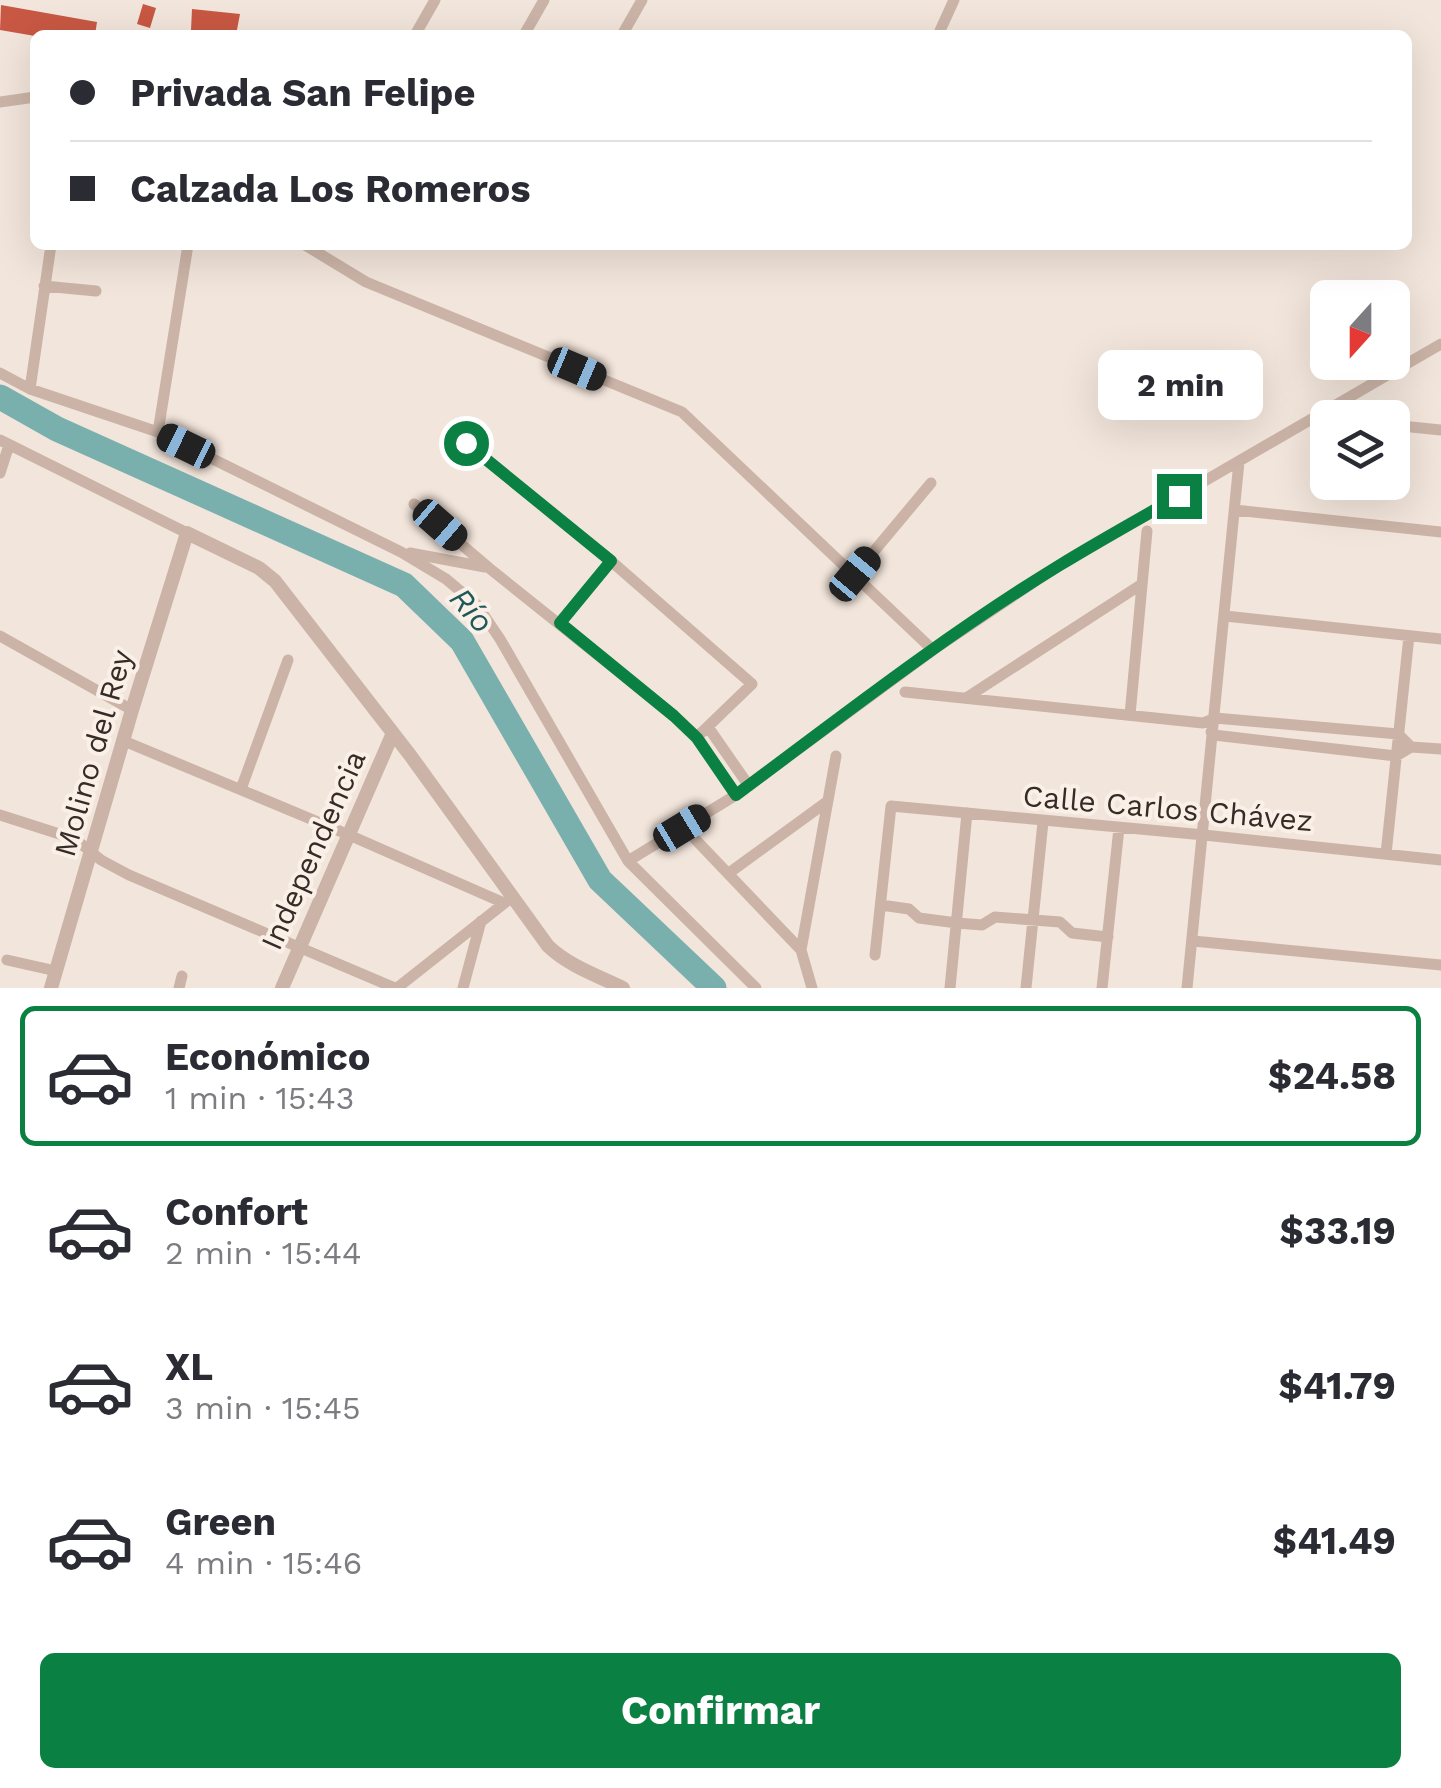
<!DOCTYPE html>
<html lang="es">
<meta charset="utf-8">
<style>
:root{--surface:#fff;--page:#f2f2f3;--text:#2b2b33;--muted:#7c7c81;--line:#e1e1e2;--accent:#0b8043}
body{margin:0;font-family:"Work Sans",sans-serif;background:var(--page);color:var(--text);height:100vh;display:flex;flex-direction:column;font-size:38px;white-space:nowrap}
*{box-sizing:border-box;margin:0}
p{font-size:32px;color:var(--muted)}
.icon{flex:none;width:55px;height:55px;fill:none;stroke:currentColor;stroke-width:2;stroke-linecap:round;stroke-linejoin:round}
.map{position:relative;height:988px;overflow:hidden}
.panel{display:flex;flex-direction:column;background:var(--surface);flex:1}
.panel>*{flex:none}
.hud{position:absolute;left:30px;top:30px;width:1382px;height:220px;border-radius:15px;box-shadow:0 10px 40px #0002;display:grid;align-content:center;height:220px;padding:0 40px;background:var(--surface)}
.needle{width:65px;rotate:201deg}
.tools{position:absolute;left:1310px;top:280px;display:grid;gap:20px}
.tools a{display:grid;place-items:center;width:100px;height:100px;border-radius:15px;background:var(--surface);box-shadow:0 10px 40px #0002;font-size:50px}
.end{position:absolute;width:45px;height:45px;margin:-22px;border:12px solid #0b8043;background:#fff;box-shadow:0 0 0 5px #fff}
.from{border-radius:50%}
.bubble{position:absolute;height:70px;border-radius:15px;background:var(--surface);box-shadow:0 10px 40px #0002;font-size:32px;font-weight:700;line-height:70px;text-align:center}
.car{position:absolute;width:30px;height:60px;margin:-30px -15px;border-radius:12px;box-shadow:0 0 8px 2px #0007;background:linear-gradient(#222 24%,#8ab4d8 0 40%,#222 0 76%,#8ab4d8 0 86%,#222 0)}
.hud b{display:flex;align-items:center;gap:35px;height:95px;font-size:38px}
.hud b+b{border-top:2px solid var(--line)}
.hud i{width:25px;height:25px;background:var(--text)}
ul{padding:18px 0 0;list-style:none}
li{display:flex;align-items:center;gap:30px;height:140px;margin:0 20px 15px;padding:0 20px;border:5px solid transparent;border-radius:15px}
li div{flex:1}
li b{display:block;font-size:38px}
li em{font-style:normal;font-weight:700}
li.active{border-color:var(--accent)}
li>.icon{width:90px;height:90px;stroke-width:1.5}
.primary-button{display:flex;gap:20px;margin-top:auto;padding:20px 40px}
.primary-button a{flex:1;height:115px;border-radius:15px;background:var(--accent);color:#fff;font-size:40px;font-weight:700;line-height:115px;text-align:center}
.map>svg:first-child{display:block}
</style>
<div class="map">
<svg width="1441" height="988" viewBox="0 0 1441 988">
<rect width="100%" height="100%" fill="#f2e5db"/>
<g fill="none" stroke-linecap="round" stroke-linejoin="round">
<!-- river -->
<path stroke="#79b0ae" stroke-width="25" d="M0,397l57,32 347,156 58,56 138,239 114,108"/>
</g>
<!-- building -->
<path fill="#c85843" d="M143,4l13,4 -6,20 -13,-4z
M1,5l96,17 -2,13 -60,1 -35,-6z
M192,9l48,5 -4,21h-36l-9,-5z"/>
<g fill="none" stroke-linecap="round" stroke-linejoin="round">
<!-- minor -->
<path stroke="#cbb4a7" stroke-width="11" d="M415,35l20,-35
M524,35l20,-35
M622,35l20,-35
M938,35l16,-35
M0,102l35,-5
M305,245l61,37 316,130 251,238
M44,286l52,5
M0,373l30,16 128,43 243,120 45,27 31,26 23,34 128,222 128,127
M30,389l21,-144
M1392,425l49,5
M158,432l30,-187
M0,440l187,93
M466,443l145,118 141,123 -55,53
M0,473l9,-28
M414,504l75,64 185,148 23,21 39,58
M1235,510l206,22
M410,553l75,14
M855,574l76,-91
M1225,616l216,23
M560,623l51,-62
M0,636l132,74
M905,692l298,31 12,-5 183,16 13,13
M966,698l176,-114
M1130,715l17,-184
M708,727l41,59
M1211,732l3,3 182,21 15,-9 30,2
M124,741l225,94 155,68
M241,789l47,-129
M0,815l75,24 26,21 28,15 266,113
M694,838l107,112 11,38
M1386,854l23,-218
M628,861l108,-66 197,-145 125,-84 383,-222
M729,873l99,-72
M881,905l28,4 10,9 38,5 25,2 13,-8 65,5 12,11 36,4
M1193,941l248,24
M801,950l35,-194
M875,955l16,-149 313,29 237,25
M7,960l49,11
M179,988l3,-12
M397,988l110,-87
M463,988l18,-67
M950,988l17,-175
M1026,988l17,-166
M1102,988l17,-160
M1187,988l52,-526"/>
<!-- tertiary -->
<path stroke="#cbb4a7" stroke-width="14" d="M51,988l81,-278 55,-177 72,35 16,13 135,174 138,191c21,20 48,29 75,42
M282,988l111,-255"/>
</g>
<g fill="none" stroke-linecap="round" stroke-linejoin="round">
<!-- route -->
<path stroke="#0b8043" stroke-width="12" d="M466,443l145,118 -51,62 114,93 23,22 39,57c106,-79 211,-161 324,-230 39,-24 79,-46 119,-69"/>
</g>
<g text-anchor="middle" dominant-baseline="central" stroke-width="8" stroke-linejoin="round" paint-order="stroke">
<!-- street labels -->
<g font-size="30" fill="#372b27" stroke="#faf0e7">
<text transform="translate(93 753) rotate(-74)">Molino del Rey</text>
<text transform="translate(1168 808) rotate(5)">Calle Carlos Chávez</text>
<text transform="translate(313 850) rotate(-66)">Independencia</text>
</g>
<!-- water labels -->
<g font-size="32" font-style="italic" fill="#1c5958" stroke="#faf0e7">
<text transform="translate(472 610) rotate(49)">Río</text>
</g>
</g>
</svg>
<div class="tools">
<a><svg class="needle" viewBox="-14 -14 28 28"><path d="M0-13l5 13h-10z" fill="#e53935"/><path d="M0 13l5-13h-10z" fill="#7c7c81"/></svg></a>
<a><svg class="icon" aria-label="layers" viewBox="0 0 24 24"><path d="M12 4l9 5-9 5-9-5zM3 14l9 5 9-5"/></svg></a>
</div>
<i class="end from" style="left:466px;top:443px"></i>
<i class="end" style="left:1179px;top:496px"></i>
<div class="bubble" style="left:1098px;top:350px;width:165px">2 min</div>
<i class="car" style="left:577px;top:369px;rotate:113deg"></i>
<i class="car" style="left:186px;top:446px;rotate:296deg"></i>
<i class="car" style="left:440px;top:525px;rotate:131deg"></i>
<i class="car" style="left:855px;top:574px;rotate:40deg"></i>
<i class="car" style="left:682px;top:828px;rotate:59deg"></i>
<div class="hud">
<b><i class="from"></i>Privada San Felipe</b>
<b><i></i>Calzada Los Romeros</b>
</div>
</div>
<section class="panel">
<ul>
<li class="active"><svg class="icon" aria-label="car" viewBox="0 0 24 24"><path d="M5 17H2v-5l4-1 3-4h7l3 4 3 1v5h-3M9 17h6M6 11h13"/><circle cx="7" cy="17" r="2"/><circle cx="17" cy="17" r="2"/></svg><div><b>Económico</b><p>1 min · 15:43</p></div><em>$24.58</em></li>
<li><svg class="icon" aria-label="car" viewBox="0 0 24 24"><path d="M5 17H2v-5l4-1 3-4h7l3 4 3 1v5h-3M9 17h6M6 11h13"/><circle cx="7" cy="17" r="2"/><circle cx="17" cy="17" r="2"/></svg><div><b>Confort</b><p>2 min · 15:44</p></div><em>$33.19</em></li>
<li><svg class="icon" aria-label="car" viewBox="0 0 24 24"><path d="M5 17H2v-5l4-1 3-4h7l3 4 3 1v5h-3M9 17h6M6 11h13"/><circle cx="7" cy="17" r="2"/><circle cx="17" cy="17" r="2"/></svg><div><b>XL</b><p>3 min · 15:45</p></div><em>$41.79</em></li>
<li><svg class="icon" aria-label="car" viewBox="0 0 24 24"><path d="M5 17H2v-5l4-1 3-4h7l3 4 3 1v5h-3M9 17h6M6 11h13"/><circle cx="7" cy="17" r="2"/><circle cx="17" cy="17" r="2"/></svg><div><b>Green</b><p>4 min · 15:46</p></div><em>$41.49</em></li>
</ul>
<div class="primary-button"><a>Confirmar</a></div>
</section>
